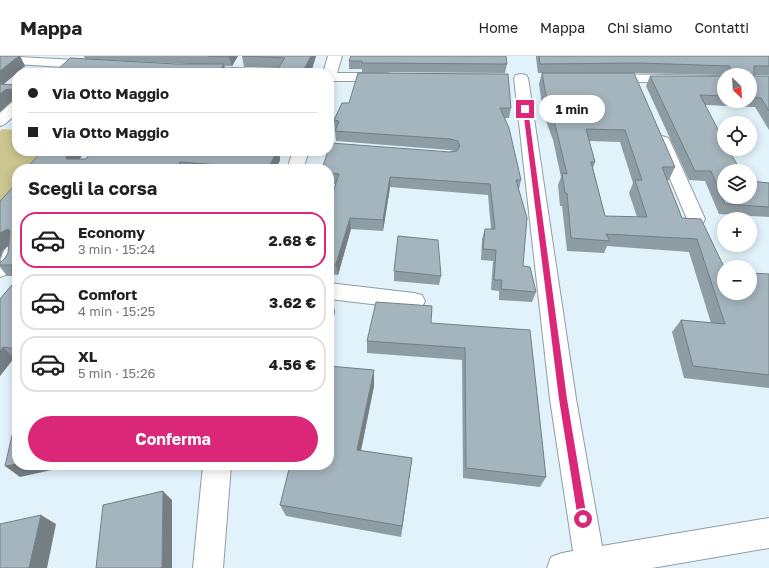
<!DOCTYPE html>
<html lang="it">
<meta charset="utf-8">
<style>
:root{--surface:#fff;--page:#f2f2f2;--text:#202124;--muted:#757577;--line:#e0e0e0;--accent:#db2777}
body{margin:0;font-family:"Golos Text",sans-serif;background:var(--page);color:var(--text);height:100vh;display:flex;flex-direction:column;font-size:15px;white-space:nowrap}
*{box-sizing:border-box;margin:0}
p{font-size:13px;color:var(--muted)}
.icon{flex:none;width:22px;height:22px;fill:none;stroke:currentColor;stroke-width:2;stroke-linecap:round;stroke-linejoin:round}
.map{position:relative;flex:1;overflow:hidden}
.drawer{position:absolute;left:12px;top:108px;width:322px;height:306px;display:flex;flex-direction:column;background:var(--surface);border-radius:16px;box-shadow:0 2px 10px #0003}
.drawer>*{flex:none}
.top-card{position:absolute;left:12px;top:12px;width:322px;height:88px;border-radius:16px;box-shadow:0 2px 10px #0003;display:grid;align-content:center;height:88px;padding:0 16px;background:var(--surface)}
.needle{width:26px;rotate:155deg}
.buttons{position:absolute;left:717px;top:12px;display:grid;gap:8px}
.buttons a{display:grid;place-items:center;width:40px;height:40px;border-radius:50%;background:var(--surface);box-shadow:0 2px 10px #0003;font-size:20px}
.end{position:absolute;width:18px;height:18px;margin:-9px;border:5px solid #db2777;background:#fff;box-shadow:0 0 0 2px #fff}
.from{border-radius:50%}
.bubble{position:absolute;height:28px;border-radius:14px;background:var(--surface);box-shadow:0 2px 10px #0003;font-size:13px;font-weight:700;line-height:28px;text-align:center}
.top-card b{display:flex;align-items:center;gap:14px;height:38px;font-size:15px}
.top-card b+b{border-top:1px solid var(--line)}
.top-card i{width:10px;height:10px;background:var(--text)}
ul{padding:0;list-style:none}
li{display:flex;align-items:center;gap:12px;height:56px;margin:0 8px 6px;padding:0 8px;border:2px solid var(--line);border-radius:16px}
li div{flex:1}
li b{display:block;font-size:15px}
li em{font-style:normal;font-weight:700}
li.on{border-color:var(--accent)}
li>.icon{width:36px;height:36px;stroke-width:1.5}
h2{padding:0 16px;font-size:18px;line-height:48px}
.button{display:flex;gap:8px;margin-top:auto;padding:8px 16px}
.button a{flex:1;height:46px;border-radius:24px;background:var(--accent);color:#fff;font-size:16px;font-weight:700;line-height:46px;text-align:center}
header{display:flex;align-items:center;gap:24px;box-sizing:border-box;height:56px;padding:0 20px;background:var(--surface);border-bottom:1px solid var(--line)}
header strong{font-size:19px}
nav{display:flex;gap:22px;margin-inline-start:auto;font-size:14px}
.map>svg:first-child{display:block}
</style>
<header>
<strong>Mappa</strong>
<nav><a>Home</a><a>Mappa</a><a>Chi siamo</a><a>Contatti</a></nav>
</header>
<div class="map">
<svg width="769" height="512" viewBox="0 0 769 512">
<rect width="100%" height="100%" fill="#e1f2fa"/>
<!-- green -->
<path fill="#cbc590" d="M2,73l15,1v21h33l-16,18h-17v19l-17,19v-76z"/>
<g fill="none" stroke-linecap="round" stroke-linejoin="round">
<defs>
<path id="street" d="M0,0l95,5 5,1 2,3 -2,3 -5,1 -95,-6z
M328,0h14l-5,17h49l5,1 2,3 -2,3 -5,1h-57v-8h-6z
M197,10l55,3 5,1 2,3h-67l-2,-3 2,-3z
M521,18l5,1 2,3 48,321 26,147 167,-28v30l-117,20h-105l4,-11 11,-4 11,-2 -23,-152 -36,-321 2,-3z
M606,18l118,2v8l-123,-3 -2,-3 2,-3z
M17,45v12l-12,11 -5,2v-13l12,-11z
M662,80l6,2 2,3 35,78 -2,4 -7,2 -7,-2 -2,-4 -33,-78 2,-3z
M293,95h16l-6,18h-16z
M17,186c0,16 1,30 -17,35 0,-16 0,-30 17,-35z
M329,227l85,10 8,2 3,6 -3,6 -8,2 -85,-10z
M203,409h28l-8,103h-30z"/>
</defs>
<!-- street casing -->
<use href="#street" stroke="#8e9ea5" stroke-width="2"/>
<!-- street -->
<use href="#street" fill="#fff" fill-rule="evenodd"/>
</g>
<!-- wall -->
<path fill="#8e9ca3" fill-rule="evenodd" d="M0,0h20l5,10 -21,18 13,1v27l-5,-9v-2l-12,11z
M84,0h154l-6,10 -147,-7z
M242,0h74l-4,13 -3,4h-34l3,-5 -34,-1z
M536,0h233v19h-15v1h15v54l-14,-23 -50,-2 19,92 45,-14v34l-50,-3 -14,-33 -16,-1 -43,-94 4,-10h74v25h26v-26h-25l-90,-2h-60l100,94 -6,13h-2l15,38 19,1 23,74 45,-19v114l-85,-10 -12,-46 9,-12 30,3 -22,-71 -82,-6 -3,7 -37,-2 -5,-45h-2l-2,-21 3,-8 -8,-37 -10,-27 -4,-29 3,-11h-4l-2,-15zM589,85l31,1 13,41 -4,10 8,24 -32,-1 -12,-48 2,-6z
M349,5l158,3 -2,9 -143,-1v-3h-13z
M342,47l169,5 -2,10h-4l16,62 -2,9 4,77 13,26 -4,10 -33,-2v-9l-8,-1 2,-29 -12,-1 1,-21 3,-10h6l-3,-34 -98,-8 -7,44 -32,-2 -13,46 -9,-1v-70l7,-20h-7v-15l126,-18 -6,-1 -113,-9 -2,-21z
M85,95l-5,8h6l6,-8h187l1,9 -4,9h-250z
M17,123v99l-2,-2h-8l-7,-9v-4l5,-5 3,-5 1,-8 -6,5 -3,8v-57l15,-16 -2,-2z
M394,215l47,5 -2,9 -45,-4z
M17,223v79h-3l-14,18v-77z
M530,274l16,147 -6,10 -77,-9 -1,-118 -95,-7v-12z
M374,330l-13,65 51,7 -11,79 -115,-21 -6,-11z"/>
<!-- shaded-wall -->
<path fill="#747f84" d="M19,0h1l5,10 -25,21v-16z
M230,0h8l-6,10 -3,-9z
M311,0h5l-4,13 -3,4h-7z
M224,8l2,9h-8z
M10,33l7,11 -6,1 -11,11v-18l5,-4z
M71,95h14l-12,17 -6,-9 -1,-2z
M273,95h6l1,9 -4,9h-8z
M180,106l3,7h-7z
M390,121v10l-7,44v-11z
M350,162l1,11 -13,46 -2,-11z
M8,173l8,12 -5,2 -8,7 -3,8v-25z
M333,246l2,10 -6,25v-15z
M3,291l11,11 -14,18v-24z
M374,314v16l-16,78 -1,-14z
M412,402l-2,14 -9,65 1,-11z
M17,408v1h57l-54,12 -15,-11z
M163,435l9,9v68h-10z
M41,459l15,9 -9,44h-18z"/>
<!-- building -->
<path fill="#a5b5bd" stroke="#747f84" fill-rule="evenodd" d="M0,0h19l-19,15z
M208,0h22l-1,1z
M242,0h69l-9,17h-27l10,-15z
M351,0h155l1,8 -145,-1v-2h-13z
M539,0h230v10h-15v10h15v35l-8,-13 -11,-1v-22h-20v-9l-91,-3 -99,1z
M70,2l106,6h48l-6,9h-164z
M358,17l150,1 3,34h-11l9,20 12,52h-5l11,38 -4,48 7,1 6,25 -35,-3 1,-9h-8l2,-30 -13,-1 2,-20h10l-5,-45 -100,-7 -7,43 -33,-2 -14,46h-7v-60l10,-30 -10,-1v-4h-7l6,-18h1v-2l2,-6 119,9 7,-1 3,-5 -2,-5 -8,-2 -115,-8 4,-10 -5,-1 8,-17h7z
M542,17h92l41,94h-13l20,51 19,1 23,48v26h26v-20l19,1v101l-76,-9 -12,-46 44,4 -28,-85 -91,-5 4,7 -39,-3 -4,-45h-2l-3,-20 5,1 -11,-46 -9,-27zM586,73l39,1 17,50h-7l12,37 -42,-1 -14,-54h4z
M650,20h74v20l-24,-1 24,46v8h4l13,22h-17v26h26v-16l19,2v24l-44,-3 -14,-33h-16z
M0,28l17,1v18h-5v-13l-2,-1 -5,1 -5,4z
M42,95h29l-5,6 1,2h19l6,-8h185l-9,18h-36l2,-3 -54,-4 -4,7h-150z
M17,123v92h-6l4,-6h-15v-2l5,-5 3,-5 2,-22 -2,-2 -8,4v-32l17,-18h-4z
M398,180l40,4 3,36 -47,-5z
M17,223v70l-14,-2 -3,5v-53z
M329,246h4l-4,20z
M376,246l56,4 -1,17 99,7 16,147 -80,-9 -1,-120 -98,-7z
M329,310l45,4 -17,80 55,8 -10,68 -122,-21 10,-40h39z
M17,358v50l-12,2z
M163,435l-1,77h-66l7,-63z
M41,459l-12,53h-29v-44z"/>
<!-- route -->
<path fill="#db2777" d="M525,51l3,2 39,290 20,120 -1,3 -3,1 -3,-1 -2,-3 -19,-120 -36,-290z"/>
</svg>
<div class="buttons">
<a><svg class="needle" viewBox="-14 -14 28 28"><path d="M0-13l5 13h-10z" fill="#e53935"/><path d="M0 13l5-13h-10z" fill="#757577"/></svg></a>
<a><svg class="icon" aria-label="locate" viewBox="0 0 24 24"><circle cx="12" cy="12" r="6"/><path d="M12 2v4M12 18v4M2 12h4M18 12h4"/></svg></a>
<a><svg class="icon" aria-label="layers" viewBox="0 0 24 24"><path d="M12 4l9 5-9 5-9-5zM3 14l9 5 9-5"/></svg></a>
<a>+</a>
<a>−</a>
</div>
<i class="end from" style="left:583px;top:463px"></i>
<i class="end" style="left:525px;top:53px"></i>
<div class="bubble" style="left:539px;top:39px;width:66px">1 min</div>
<div class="top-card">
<b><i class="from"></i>Via Otto Maggio</b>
<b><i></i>Via Otto Maggio</b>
</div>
<section class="drawer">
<h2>Scegli la corsa</h2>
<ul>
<li class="on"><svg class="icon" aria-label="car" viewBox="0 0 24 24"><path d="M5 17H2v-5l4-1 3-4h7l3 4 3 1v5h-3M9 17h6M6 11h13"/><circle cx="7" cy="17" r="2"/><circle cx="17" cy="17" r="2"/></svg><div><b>Economy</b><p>3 min · 15:24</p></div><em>2.68 €</em></li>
<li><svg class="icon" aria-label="car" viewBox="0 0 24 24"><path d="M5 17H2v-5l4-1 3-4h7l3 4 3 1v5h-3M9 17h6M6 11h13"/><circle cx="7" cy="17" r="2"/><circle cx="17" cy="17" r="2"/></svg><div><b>Comfort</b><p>4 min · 15:25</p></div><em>3.62 €</em></li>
<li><svg class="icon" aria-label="car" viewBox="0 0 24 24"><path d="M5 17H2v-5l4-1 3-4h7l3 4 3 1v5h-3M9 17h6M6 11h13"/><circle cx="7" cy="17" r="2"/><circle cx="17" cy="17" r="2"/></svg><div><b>XL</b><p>5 min · 15:26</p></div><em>4.56 €</em></li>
</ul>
<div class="button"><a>Conferma</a></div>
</section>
</div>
